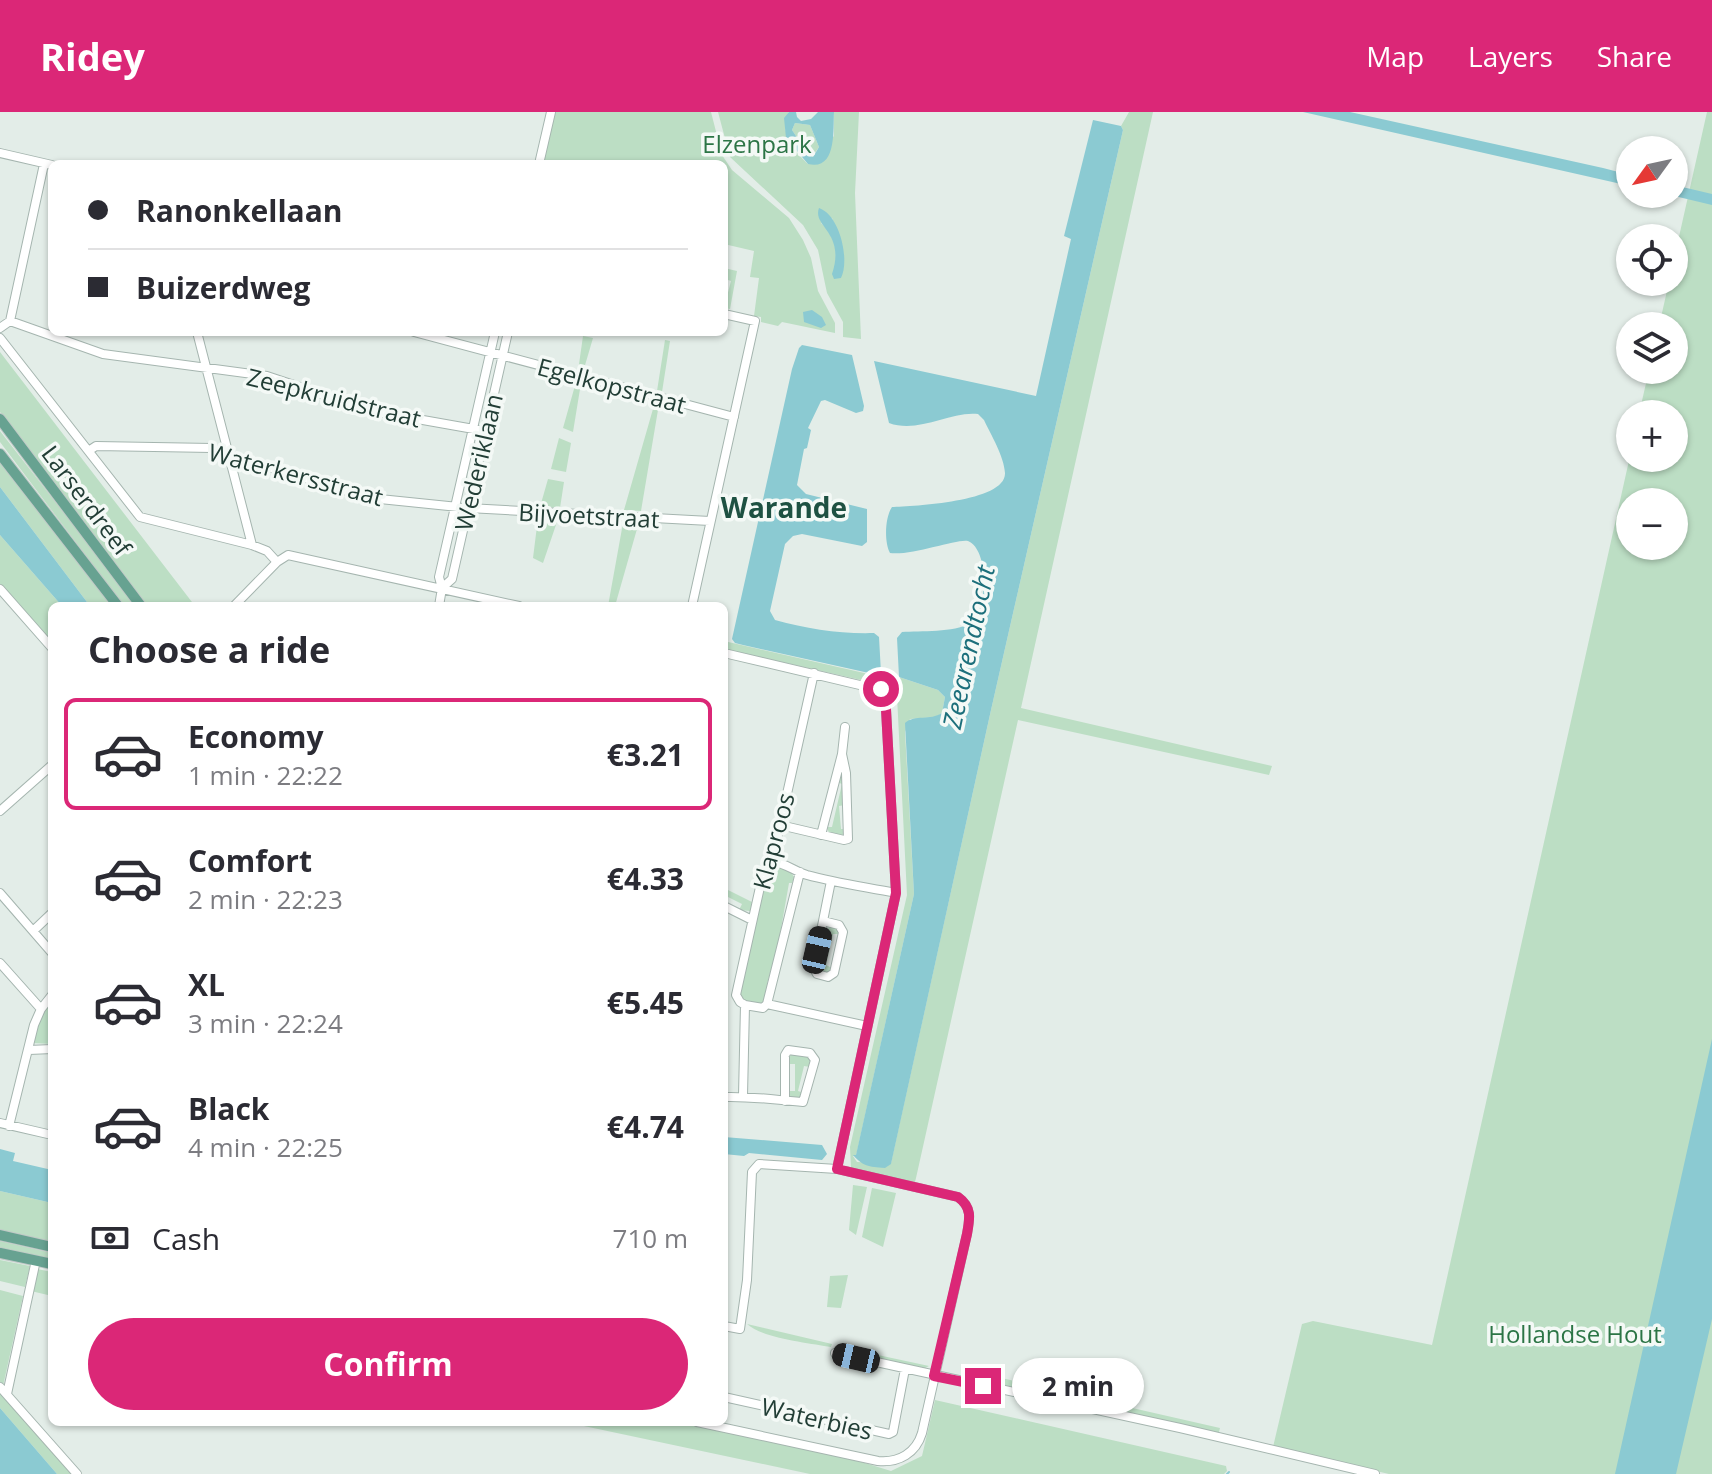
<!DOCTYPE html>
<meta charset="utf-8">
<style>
:root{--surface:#fff;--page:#f7f7f7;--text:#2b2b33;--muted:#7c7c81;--line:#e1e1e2;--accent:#db2777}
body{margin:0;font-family:"Open Sans",sans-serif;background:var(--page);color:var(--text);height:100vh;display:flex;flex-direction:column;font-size:30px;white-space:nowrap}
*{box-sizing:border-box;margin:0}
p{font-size:26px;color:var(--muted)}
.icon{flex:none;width:44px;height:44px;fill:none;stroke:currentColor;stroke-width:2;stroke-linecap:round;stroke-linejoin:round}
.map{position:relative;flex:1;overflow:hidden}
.panel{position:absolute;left:48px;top:490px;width:680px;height:824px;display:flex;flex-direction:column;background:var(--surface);border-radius:12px;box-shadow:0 2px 6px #0004}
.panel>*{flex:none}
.top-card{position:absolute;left:48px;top:48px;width:680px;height:176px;border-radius:12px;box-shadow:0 2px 6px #0004;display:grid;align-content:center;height:176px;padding:0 40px;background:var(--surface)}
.needle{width:52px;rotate:237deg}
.controls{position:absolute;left:1616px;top:24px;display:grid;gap:16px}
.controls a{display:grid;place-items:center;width:72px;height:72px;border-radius:50%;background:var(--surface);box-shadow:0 2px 6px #0004;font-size:40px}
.end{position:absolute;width:36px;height:36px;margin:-18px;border:10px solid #db2777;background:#fff;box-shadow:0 0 0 4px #fff}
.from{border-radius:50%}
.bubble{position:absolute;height:56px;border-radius:28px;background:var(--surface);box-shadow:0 2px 6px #0004;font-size:26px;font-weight:700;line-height:56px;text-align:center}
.car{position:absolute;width:24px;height:48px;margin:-24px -12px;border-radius:10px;box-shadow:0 0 6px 2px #0007;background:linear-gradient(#222 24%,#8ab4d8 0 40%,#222 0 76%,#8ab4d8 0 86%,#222 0)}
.top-card b{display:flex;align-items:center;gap:28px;height:76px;font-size:30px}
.top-card b+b{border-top:2px solid var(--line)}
.top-card i{width:20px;height:20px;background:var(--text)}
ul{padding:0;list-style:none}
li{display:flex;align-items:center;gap:24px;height:112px;margin:0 16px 12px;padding:0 24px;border:4px solid transparent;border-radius:12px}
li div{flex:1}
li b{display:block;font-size:30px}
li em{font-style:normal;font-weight:700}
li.on{border-color:var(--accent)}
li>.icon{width:72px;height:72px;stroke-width:1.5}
h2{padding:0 40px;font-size:36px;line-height:96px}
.pay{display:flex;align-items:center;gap:20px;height:88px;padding:0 40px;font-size:30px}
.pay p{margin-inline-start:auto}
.primary-button{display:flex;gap:16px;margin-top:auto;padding:16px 40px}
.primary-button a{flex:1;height:92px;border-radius:48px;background:var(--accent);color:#fff;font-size:32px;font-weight:700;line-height:92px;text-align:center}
header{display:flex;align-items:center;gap:48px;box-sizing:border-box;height:112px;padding:0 40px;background:var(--accent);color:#fff}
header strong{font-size:38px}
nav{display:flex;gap:44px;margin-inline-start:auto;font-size:28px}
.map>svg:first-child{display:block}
</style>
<header>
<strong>Ridey</strong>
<nav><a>Map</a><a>Layers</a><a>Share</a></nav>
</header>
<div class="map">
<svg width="1712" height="1362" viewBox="0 0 1712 1362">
<rect width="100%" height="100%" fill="#e3ede8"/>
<!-- green -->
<path fill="#bcdec4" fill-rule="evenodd" d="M555,0h156l11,43 10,15 57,48 14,22 8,18 7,33 17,32v10l-53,-11 -4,4 -17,-4v-5l-7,-1 5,-38 -9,-1 4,-26 -30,-7v-80h-181z
M718,0h71c-12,17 6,40 19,52l26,-28v-24h25l-4,81 6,146 -18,-2v-15l-16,-29 -9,-43 -15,-25 -73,-68zM832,106l9,23 -7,38c3,-22 5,-40 -13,-56z
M1129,0h24l-132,596 251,58 -3,9 -251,-55 -102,458 -1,4 -57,-12 -7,-2 -1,-21 57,-252 -11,-219 42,14 7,7 -3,16 -6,4 -26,2 -5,13 9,162 -58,262h-3l4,6 34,1 100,-453 132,-580 -2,-4z
M1707,0h5v1362h-323l-116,-27 29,-123 11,-3 119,24 198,-889 44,2v-44h-35l10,-44h25v-44h-15l10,-44h5v-23zM1630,390h44v44h-44z
M795,11l15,2 9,22 -7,10 -4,-3 -16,-24z
M724,156l13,3 -7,38 -6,-1 7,-27 -6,-2z
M583,224l10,2 -10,34 -5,-1z
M665,228l5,1 -8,51 -5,-1z
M0,240l195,254h-48l-147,-194z
M576,270l5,1 -8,49 -10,-4z
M655,290l4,2 -18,107 -17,-1z
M0,319l124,159 10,16h-9l-13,-16 -112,-148z
M559,326l12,5 -5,29 -15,-3z
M0,349l113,145h-23l-90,-119z
M548,367l16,3 -4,26 -20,-1z
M538,406l20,1 -15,44 -10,-5z
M639,410l-24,84h-7l15,-83z
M0,423l62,71h-10v37l-52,-58z
M724,529l149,34 15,-1 -5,11 -159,-36z
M842,659l3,34 -6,1 2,23h5v4l-6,3 -11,-3 -2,-6h5l10,-43 -5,-2z
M774,753l15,4 5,8 -2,6h-3l-10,57 -12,44 2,1 -6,18c-8,3 -17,-1 -23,-6l26,-127z
M724,776l28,14 -2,9 -11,-1 3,-6 -18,-9z
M831,814l7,3 1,5h-6l-7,31 6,3 -6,5 -6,-2 -3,-7 6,1 7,-32 -5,-2z
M52,887v45l-20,-1 11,-33z
M794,940l16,5v10l-6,-1 -6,25 6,2 -3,6 -11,-1 -1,-7h6v-27h-6l-1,-6z
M853,1073l14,2 -11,48 -7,-5z
M872,1076l24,5 -13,54 -21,-10z
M0,1079l52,12v39l-52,-12z
M0,1129l52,12v8l-52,-11z
M0,1148l30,6 -5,21 -25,-6z
M37,1157l15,3v24l-21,-5z
M848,1163l-7,33 -14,-1 3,-31z
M0,1178l23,6 -20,90 -3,-4z
M747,1212l85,20 -1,3c-22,-4 -69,-9 -84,-23z
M850,1237l79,17 -6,3 -74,-17z
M988,1263l232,53 -2,8 -232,-53z
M0,1279l73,83h-16l-57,-66z
M935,1288l291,66 1,5 -3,3h-414l-245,-52h117l170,37 39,12 31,-15z"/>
<!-- water -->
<path fill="#8bcad2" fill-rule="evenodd" d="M789,0h7l1,5 4,4 10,-2 7,-7h16c-1,18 3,59 -26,52l-22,-26 -2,-20zM795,11l15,2 9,22 -6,10 -5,-3 -16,-24z
M1303,0h47l253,56 27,7v11z
M1093,8l28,6 2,4 -132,580 -100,454 -6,4c-17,-1 -22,-2 -32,-13h3l58,-261 -9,-171c10,-9 25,-2 37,-10l3,-16 -7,-7 -39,-13 -2,-39 5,-6c18,-1 53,0 67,-8 19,-11 21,-74 -1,-83 -9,-3 -57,15 -78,12 -6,-11 -5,-36 2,-46 21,-1 114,-5 113,-34 -1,-17 -14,-38 -21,-53l-6,-6c-29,-3 -59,20 -89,9l-15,-62 162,35 35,-157 -7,-3z
M1674,73l38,9v11l-46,-11h8z
M819,96c21,7 31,52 22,70l-7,1 -2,-5c14,-42 -20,-47 -13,-66z
M812,198l10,7 4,8 -5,3 -17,-6 -1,-10z
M802,233l50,10 12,51 -1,5 -7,2 -31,-13 -4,1 -13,27 3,2 -4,18 -3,1 -7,36 9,9 61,15v33l-5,4 -60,-12 -9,2 -8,8 -15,67 5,9c33,9 65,14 99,13l5,4 2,36 -3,2 -135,-30 -8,-2 -3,-4 60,-270 7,-21z
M0,375l90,119h-28l-62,-71z
M1712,927v280l-36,155h-61z
M724,1025l98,8 5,9 -5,6 -73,-7 -5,3 -20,-2z
M0,1037l15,4 -2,8 39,9v33l-52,-12z
M0,1296l57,66h-57z"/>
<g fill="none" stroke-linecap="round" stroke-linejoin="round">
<!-- stream -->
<path stroke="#8bcad2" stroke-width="2" d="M1227,1362l2,-2"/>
<defs>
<path id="minor" d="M0,41l52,12
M539,52l12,-52
M10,209l34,-157
M0,216l10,-7 93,33 164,22 105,35 113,20
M197,220l55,213
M414,220l320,85
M0,226l140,179 112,28 15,6 10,11
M90,338l6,-4 116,2 17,7 141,43 98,10 242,13
M442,476l10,-9 56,-247
M0,477l52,59
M234,494l43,-44 11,-7 231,51
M439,494l3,-18 -3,-11 56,-245
M692,494l63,-285 -31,-7
M724,541l161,38 11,202 -59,276
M842,642l3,-27
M0,699l52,-46
M780,713l64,15 4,-1 -2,-66 -4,-19 -21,81
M772,749c15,3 22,10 35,14 29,8 59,12 89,18
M0,781l52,60
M724,794l28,14
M823,809l-10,46 4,7 11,3 6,-4 9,-41 -4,-7 -16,-4 8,-40
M33,819l19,-18
M0,851l41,46 -7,16 -25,101
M767,892l100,22
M745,893l18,3 4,-4 33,-132
M41,897l11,-14
M29,938l23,-1
M743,984l2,-91 -5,-3 -4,-7 28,-126 8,-8 42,-188
M724,985c26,-1 52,3 79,5l12,-42 -5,-7 -22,-3 -3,5v46
M0,1011l52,12
M835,1241l345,75 195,46
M0,1275l77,87
M7,1282l29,-134
M724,1285l165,37 4,-2 12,-63
M697,1310l181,39c21,2 38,-8 44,-28l45,-199c3,-16 5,-27 -9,-37l-121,-28 -78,-5 -7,8 -5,108 -7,49 -16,-3"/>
<path id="major" d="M0,307l141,187
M0,342l118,152
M0,1123l52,12
M0,1141l52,11"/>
</defs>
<!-- minor casing -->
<use href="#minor" stroke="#a5b5af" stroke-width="10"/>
<!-- major casing -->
<use href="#major" stroke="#c1c9c7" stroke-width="12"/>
<!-- minor -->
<use href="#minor" stroke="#fff" stroke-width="8"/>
<!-- major -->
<use href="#major" stroke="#67a291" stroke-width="10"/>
</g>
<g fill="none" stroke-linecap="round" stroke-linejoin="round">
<!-- route -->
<path stroke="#db2777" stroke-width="10" d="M881,577l4,2 11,202 -59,276 121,28c14,10 12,21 9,37l-33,142 49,10"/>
</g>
<g text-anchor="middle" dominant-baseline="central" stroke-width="7" stroke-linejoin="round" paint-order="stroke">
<!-- park labels -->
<g font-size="24" fill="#2c7546" stroke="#f4f9f6">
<text x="757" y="31">Elzenpark</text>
<text x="1575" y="1221">Hollandse Hout</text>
</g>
<!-- street labels -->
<g font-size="24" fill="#223e36" stroke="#f4f9f6">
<text transform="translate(612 273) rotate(15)">Egelkopstraat</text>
<text transform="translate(334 285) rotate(14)">Zeepkruidstraat</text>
<text transform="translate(478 350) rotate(-77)">Wederiklaan</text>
<text transform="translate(296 362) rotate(15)">Waterkersstraat</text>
<text transform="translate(87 388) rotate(53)">Larserdreef</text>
<text transform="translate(589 403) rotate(3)">Bijvoetstraat</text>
<text transform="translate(773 729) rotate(-75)">Klaproos</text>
<text transform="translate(817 1306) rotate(13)">Waterbies</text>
</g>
<!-- water labels -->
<g font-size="26" font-style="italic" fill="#1c6f7b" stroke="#f4f9f6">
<text transform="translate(968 535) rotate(-78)">Zeearendtocht</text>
</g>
<!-- quarter labels -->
<g font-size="28" font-weight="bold" fill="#1e5142" stroke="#f4f9f6">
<text x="784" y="395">Warande</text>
</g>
</g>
</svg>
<div class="controls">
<a><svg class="needle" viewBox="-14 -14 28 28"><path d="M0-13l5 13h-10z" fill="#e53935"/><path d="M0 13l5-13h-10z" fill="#7c7c81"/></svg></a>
<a><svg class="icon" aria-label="locate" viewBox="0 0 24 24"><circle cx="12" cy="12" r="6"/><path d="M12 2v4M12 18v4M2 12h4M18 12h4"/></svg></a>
<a><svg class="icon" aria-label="layers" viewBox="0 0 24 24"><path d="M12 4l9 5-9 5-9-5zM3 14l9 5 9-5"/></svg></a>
<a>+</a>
<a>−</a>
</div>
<i class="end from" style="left:881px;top:577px"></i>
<i class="end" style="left:983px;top:1274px"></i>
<div class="bubble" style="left:1012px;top:1246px;width:132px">2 min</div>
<i class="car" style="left:817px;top:838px;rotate:13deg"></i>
<i class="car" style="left:856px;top:1246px;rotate:283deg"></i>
<div class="top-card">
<b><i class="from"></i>Ranonkellaan</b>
<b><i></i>Buizerdweg</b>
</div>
<section class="panel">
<h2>Choose a ride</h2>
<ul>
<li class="on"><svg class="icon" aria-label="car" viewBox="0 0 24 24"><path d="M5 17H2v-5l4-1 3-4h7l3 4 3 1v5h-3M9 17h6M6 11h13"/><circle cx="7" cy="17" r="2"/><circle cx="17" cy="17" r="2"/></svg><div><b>Economy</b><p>1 min · 22:22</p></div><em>€3.21</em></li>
<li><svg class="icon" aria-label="car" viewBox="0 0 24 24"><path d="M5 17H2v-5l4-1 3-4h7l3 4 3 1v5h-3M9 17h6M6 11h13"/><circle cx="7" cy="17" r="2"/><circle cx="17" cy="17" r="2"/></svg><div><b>Comfort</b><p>2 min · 22:23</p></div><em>€4.33</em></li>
<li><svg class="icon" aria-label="car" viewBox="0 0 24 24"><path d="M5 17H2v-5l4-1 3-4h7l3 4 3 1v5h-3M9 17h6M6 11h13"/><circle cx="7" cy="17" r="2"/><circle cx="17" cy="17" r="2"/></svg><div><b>XL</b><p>3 min · 22:24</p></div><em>€5.45</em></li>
<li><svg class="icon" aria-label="car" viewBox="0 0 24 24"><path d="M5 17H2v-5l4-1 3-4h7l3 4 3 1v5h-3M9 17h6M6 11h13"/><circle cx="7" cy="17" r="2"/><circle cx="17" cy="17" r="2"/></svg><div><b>Black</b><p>4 min · 22:25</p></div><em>€4.74</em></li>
</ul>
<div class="pay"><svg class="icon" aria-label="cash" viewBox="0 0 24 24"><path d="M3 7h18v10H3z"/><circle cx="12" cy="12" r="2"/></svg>Cash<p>710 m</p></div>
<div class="primary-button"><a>Confirm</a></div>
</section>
</div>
